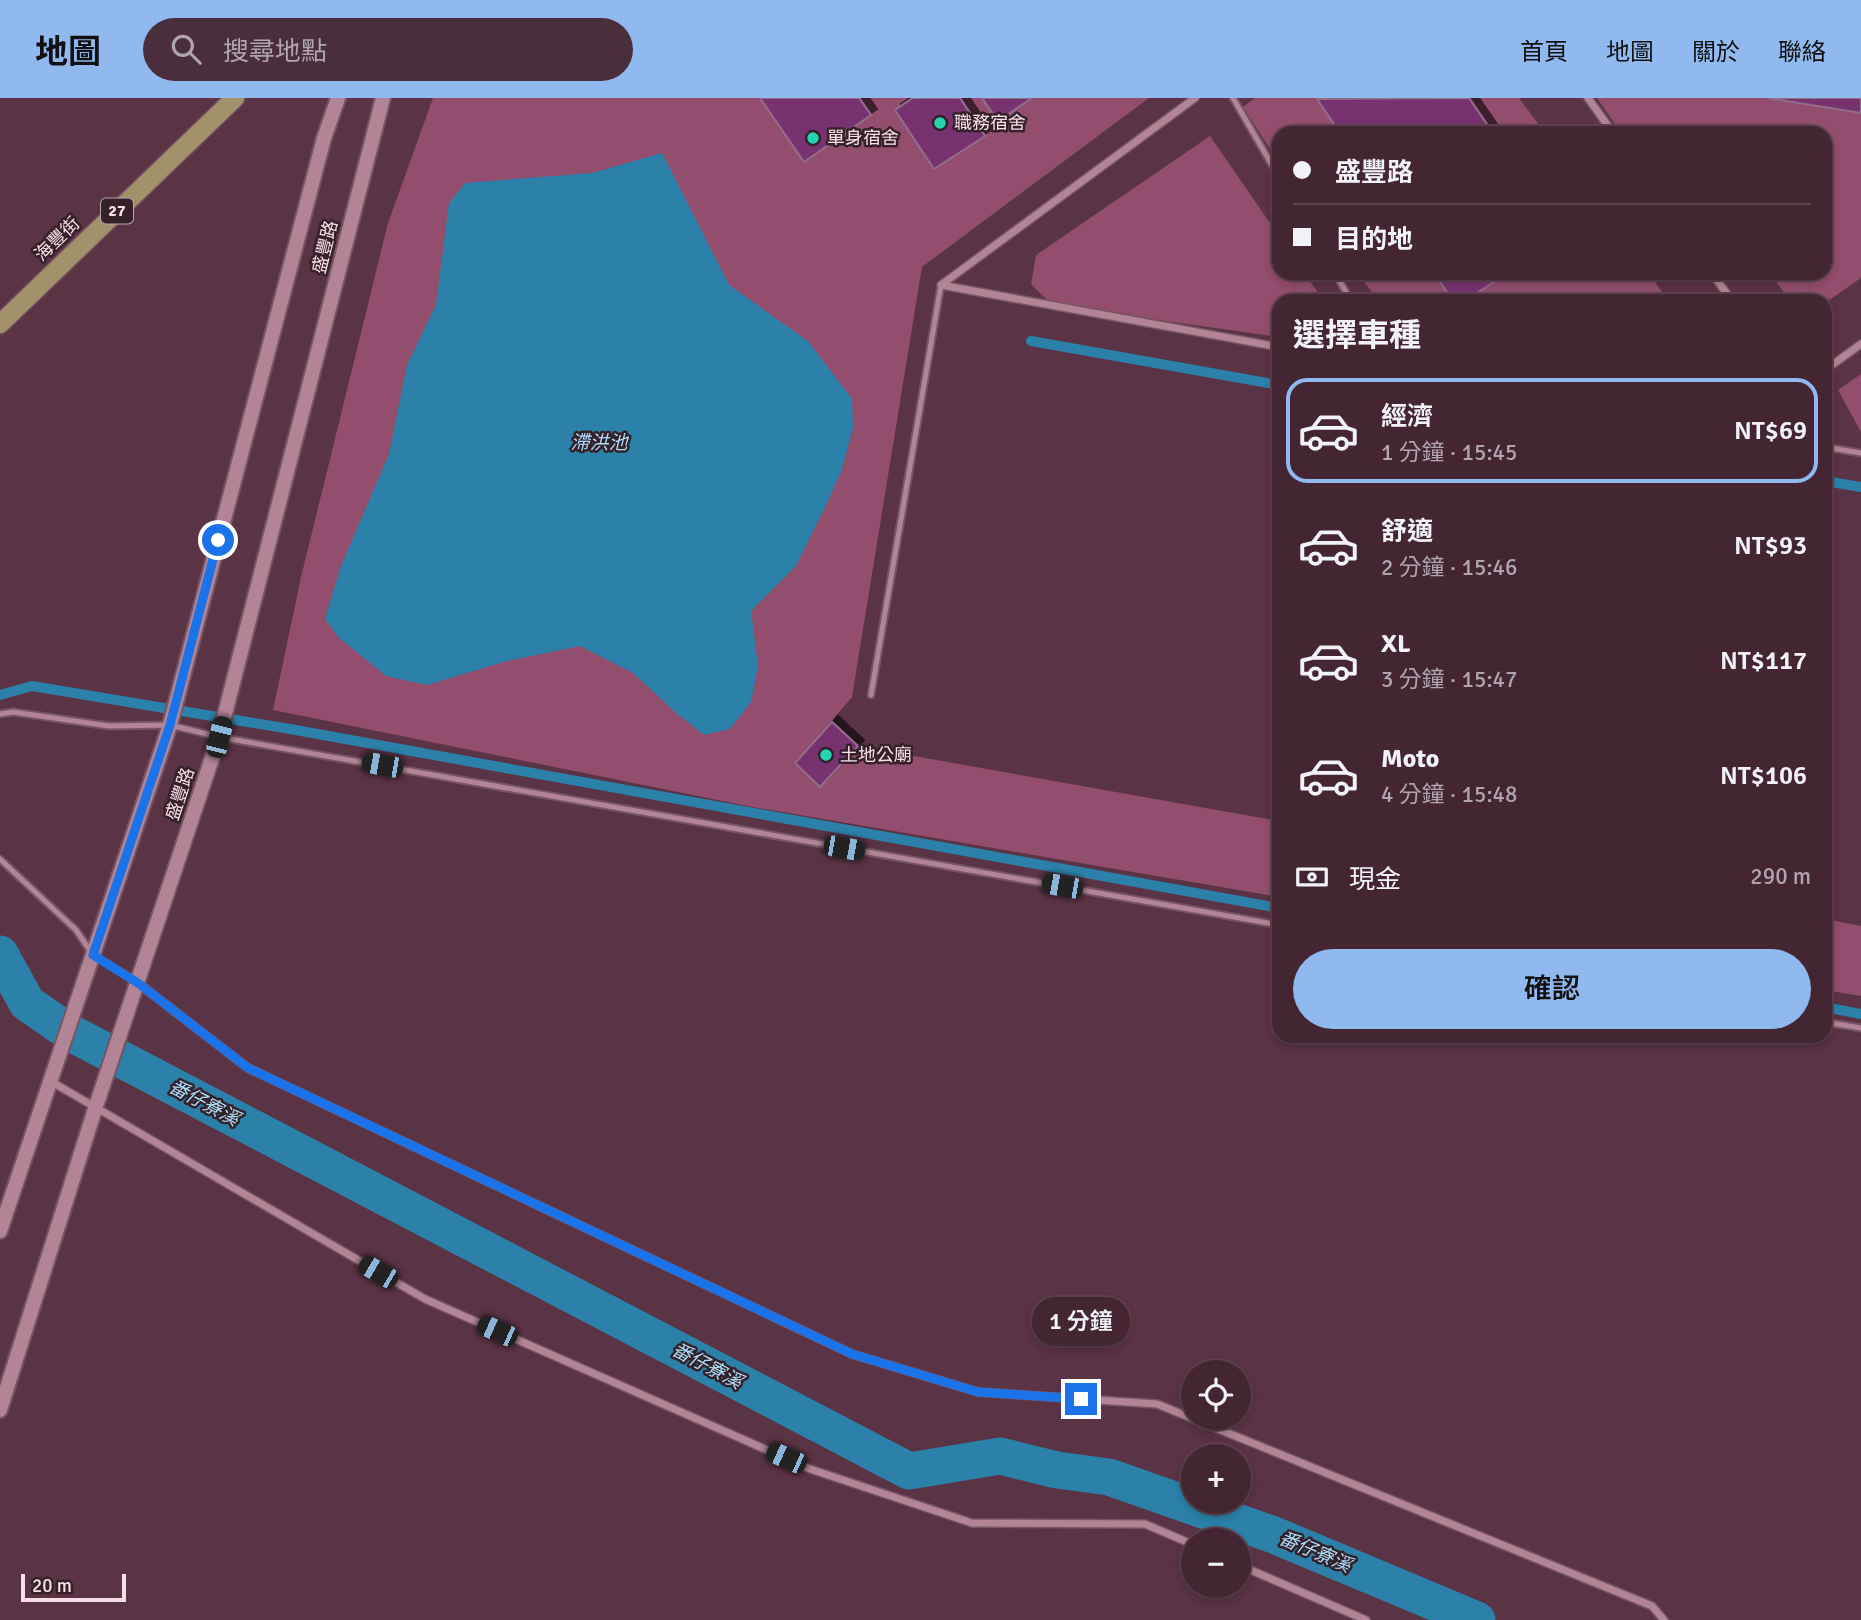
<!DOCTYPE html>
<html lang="zh-TW">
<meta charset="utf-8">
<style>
:root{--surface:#442633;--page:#4b2e3b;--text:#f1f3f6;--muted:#afa5ac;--line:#5c434e;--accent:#90b9f0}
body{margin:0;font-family:Signika,"Noto Sans TC",sans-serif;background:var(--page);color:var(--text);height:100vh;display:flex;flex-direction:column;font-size:26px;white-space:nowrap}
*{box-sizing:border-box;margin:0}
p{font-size:23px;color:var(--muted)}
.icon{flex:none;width:38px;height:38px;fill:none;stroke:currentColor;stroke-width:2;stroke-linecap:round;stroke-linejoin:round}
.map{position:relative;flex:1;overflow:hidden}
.sheet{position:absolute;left:1272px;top:196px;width:560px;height:749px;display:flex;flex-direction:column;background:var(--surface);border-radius:21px;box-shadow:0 4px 10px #0003,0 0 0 2px var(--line)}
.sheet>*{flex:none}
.banner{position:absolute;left:1272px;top:28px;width:560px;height:154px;border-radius:21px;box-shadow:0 4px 10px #0003,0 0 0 2px var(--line);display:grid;align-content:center;height:154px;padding:0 21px;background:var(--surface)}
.tools{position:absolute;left:1181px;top:1262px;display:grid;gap:14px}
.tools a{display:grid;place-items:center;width:70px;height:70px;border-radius:50%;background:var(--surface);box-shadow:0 4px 10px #0003,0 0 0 2px var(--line);font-size:35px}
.scale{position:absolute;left:21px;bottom:18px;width:105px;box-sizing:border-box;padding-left:7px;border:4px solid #f7dee7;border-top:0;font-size:19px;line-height:24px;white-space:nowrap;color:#f7dee7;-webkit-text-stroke:5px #342129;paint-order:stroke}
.end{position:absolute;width:32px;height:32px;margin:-16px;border:9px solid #1a73e8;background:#fff;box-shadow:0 0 0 4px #fff}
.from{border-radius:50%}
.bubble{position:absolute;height:49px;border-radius:24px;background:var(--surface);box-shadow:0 4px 10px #0003,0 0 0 2px var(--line);font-size:23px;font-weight:600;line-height:49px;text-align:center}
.car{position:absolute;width:21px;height:42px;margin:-21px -10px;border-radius:9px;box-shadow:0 0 5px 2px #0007;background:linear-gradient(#222 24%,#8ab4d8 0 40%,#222 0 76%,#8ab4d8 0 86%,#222 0)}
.banner b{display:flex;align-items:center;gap:24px;height:66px;font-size:26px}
.banner b+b{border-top:2px solid var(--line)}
.banner i{width:18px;height:18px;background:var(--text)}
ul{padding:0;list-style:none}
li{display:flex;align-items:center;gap:21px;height:105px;margin:0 14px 10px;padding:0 7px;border:4px solid transparent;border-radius:21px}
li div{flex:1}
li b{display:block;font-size:26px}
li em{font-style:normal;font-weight:600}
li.on{border-color:var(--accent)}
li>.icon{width:63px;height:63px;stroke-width:1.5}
h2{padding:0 21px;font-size:32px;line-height:84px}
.pay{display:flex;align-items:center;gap:18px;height:77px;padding:0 21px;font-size:26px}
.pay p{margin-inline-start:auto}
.action{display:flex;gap:14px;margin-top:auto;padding:14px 21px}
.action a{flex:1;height:80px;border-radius:42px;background:var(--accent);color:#111;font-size:28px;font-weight:600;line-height:80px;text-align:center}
header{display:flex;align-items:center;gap:42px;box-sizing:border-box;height:98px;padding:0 35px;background:var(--accent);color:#111}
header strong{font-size:33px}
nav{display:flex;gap:38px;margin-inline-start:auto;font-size:24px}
.search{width:490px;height:63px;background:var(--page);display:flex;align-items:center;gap:18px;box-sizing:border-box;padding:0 24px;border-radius:38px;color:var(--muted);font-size:26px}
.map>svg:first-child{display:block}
</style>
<header>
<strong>地圖</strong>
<div class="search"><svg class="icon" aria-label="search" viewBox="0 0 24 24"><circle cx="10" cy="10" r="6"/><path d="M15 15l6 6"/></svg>搜尋地點</div>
<nav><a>首頁</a><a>地圖</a><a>關於</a><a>聯絡</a></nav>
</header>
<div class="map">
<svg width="1861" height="1522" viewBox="0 0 1861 1522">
<defs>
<filter id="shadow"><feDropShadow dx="6" dy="-6" stdDeviation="0" flood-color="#0009"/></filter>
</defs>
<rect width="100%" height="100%" fill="#5a3344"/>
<!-- green -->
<path fill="#934d6d" d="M433,0h716l-227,169 -70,430 -57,67 25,23 38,-41 421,75v76l-532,-91 -474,-96 28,-133 87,-354z
M1255,0h264l26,35h-266v30l-36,-56z
M1597,0h264v180l-36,25 -35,-2 -20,-28h55v-140h-204z
M1210,38l69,100v37h25l20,28h-45v36l-227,-32 -21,-21 5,-29z
M1357,175h291l21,28h-290z
M1861,276v58l-23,-42z
M1825,821l36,7v70l-36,-6z"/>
<!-- water -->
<path fill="#2b81aa" d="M662,55l67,132 79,56 44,58 1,29 -12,44 -15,33 -30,61 -45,45 7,55 -7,36 -21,27 -26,6 -29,-23 -42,-39 -53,-27 -73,15 -80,24 -41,-9 -48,-39 -13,-18 16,-53 48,-112 18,-89 29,-60 13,-102 16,-20 127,-10z"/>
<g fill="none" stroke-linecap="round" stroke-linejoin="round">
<!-- stream -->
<path stroke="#2b81aa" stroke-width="10" d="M1031,243l248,44
M1825,383l36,6
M0,597l32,-9 258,43 989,179
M1825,909l36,7"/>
<!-- canal -->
<path stroke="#2b81aa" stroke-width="37" d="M0,856l27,49 42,29 840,439 91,-15 57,14 52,7 165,58 203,85"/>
</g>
<!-- building -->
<path fill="#793270" stroke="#926e8b" stroke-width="2" filter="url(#shadow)" d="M760,0h99l12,17 -67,47z
M913,0h47l25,38 -51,33 -39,-59z
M982,0h50l-34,23z
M1469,0l24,35h-153l-23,-34z
M1768,0h93v15z
M1434,175h73l-42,28h-12z
M832,624l26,24 -38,41 -25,-24z"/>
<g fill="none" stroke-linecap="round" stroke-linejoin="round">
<defs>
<path id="lane" d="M1233,0l46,79
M1335,175l16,28
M1825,349l36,6
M871,597l70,-410
M0,616l13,-2 96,14 61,-1 49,12 1060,188
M0,761l76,71 17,25 44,27
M1825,924l36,6"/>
<path id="street" d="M1195,0l-254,187 338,62
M1588,0l25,35
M1712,175l20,28
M1825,272l36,-26
M138,885l110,85 604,286 126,38 179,12 495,202 12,14
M52,984l373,217 385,170 162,54 173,1 49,21
M1239,1467l127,55"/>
<path id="secondary" d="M0,1133l170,-506 154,-587 14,-40
M0,1312l95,-301 124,-372 164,-639"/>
<path id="primary" d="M0,226l235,-226"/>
</defs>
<!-- lane casing -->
<use href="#lane" stroke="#765463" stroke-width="9"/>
<!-- street casing -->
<use href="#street" stroke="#765463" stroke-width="10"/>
<!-- secondary casing -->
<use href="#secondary" stroke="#765463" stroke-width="18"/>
<!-- primary casing -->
<use href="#primary" stroke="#765463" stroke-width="21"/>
<!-- lane -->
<use href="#lane" stroke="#b28496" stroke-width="5"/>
<!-- street -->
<use href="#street" stroke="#b28496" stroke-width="7"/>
<!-- secondary -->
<use href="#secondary" stroke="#b28496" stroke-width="14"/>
<!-- primary -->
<use href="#primary" stroke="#a1926a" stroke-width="18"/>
</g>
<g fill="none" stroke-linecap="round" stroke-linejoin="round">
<!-- route -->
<path stroke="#1a73e8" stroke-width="9" d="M218,442l-48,185 -77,230 45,28 110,85 604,286 126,38 103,7"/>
</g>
<!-- markers -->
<g fill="#24d5ae" stroke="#342129" stroke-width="2.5">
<circle cx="940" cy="25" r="7"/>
<circle cx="813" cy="40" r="7"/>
<circle cx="826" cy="657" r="7"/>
</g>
<g text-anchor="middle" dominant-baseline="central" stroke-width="5" stroke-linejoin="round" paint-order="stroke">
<!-- shield labels -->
<rect fill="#342129" stroke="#bca5ae" stroke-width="2" x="101" y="100.5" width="32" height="25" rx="5"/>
<g font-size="16" font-weight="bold" fill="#f7dee7">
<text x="117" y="113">27</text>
</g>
<!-- poi labels -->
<g font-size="18" fill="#f7dee7" stroke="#342129" text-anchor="start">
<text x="954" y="25">職務宿舍</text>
<text x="827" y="40">單身宿舍</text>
<text x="840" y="657">土地公廟</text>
</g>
<!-- street labels -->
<g font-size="18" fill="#f7dee7" stroke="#342129">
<text transform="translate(57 141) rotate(-44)">海豐街</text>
<text transform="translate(325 149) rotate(-76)">盛豐路</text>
<text transform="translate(180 696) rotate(-72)">盛豐路</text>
</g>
<!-- water labels -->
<g font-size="19" font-style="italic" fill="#aedffa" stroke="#342129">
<text x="599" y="345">滯洪池</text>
<text transform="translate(204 1005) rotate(28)">番仔寮溪</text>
<text transform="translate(707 1268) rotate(28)">番仔寮溪</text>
<text transform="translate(1315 1454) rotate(23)">番仔寮溪</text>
</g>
</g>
</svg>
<div class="tools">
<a><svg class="icon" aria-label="locate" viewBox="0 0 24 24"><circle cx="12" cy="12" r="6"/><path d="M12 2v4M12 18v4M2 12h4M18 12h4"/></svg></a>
<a>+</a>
<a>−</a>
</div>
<div class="scale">20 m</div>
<i class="end from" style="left:218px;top:442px"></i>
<i class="end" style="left:1081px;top:1301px"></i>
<div class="bubble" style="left:1032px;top:1199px;width:98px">1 分鐘</div>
<i class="car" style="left:219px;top:639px;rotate:14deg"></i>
<i class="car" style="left:382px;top:667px;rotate:280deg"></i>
<i class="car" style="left:844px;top:750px;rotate:100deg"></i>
<i class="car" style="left:1062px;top:788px;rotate:280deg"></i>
<i class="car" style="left:378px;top:1174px;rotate:300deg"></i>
<i class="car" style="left:497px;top:1233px;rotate:294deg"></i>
<i class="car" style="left:786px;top:1360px;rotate:294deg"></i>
<div class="banner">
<b><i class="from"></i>盛豐路</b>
<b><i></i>目的地</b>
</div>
<section class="sheet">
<h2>選擇車種</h2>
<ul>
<li class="on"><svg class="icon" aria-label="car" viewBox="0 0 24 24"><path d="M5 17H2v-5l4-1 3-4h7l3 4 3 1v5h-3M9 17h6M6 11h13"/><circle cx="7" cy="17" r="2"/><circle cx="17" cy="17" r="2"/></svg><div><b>經濟</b><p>1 分鐘 · 15:45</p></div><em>NT$69</em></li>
<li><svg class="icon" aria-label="car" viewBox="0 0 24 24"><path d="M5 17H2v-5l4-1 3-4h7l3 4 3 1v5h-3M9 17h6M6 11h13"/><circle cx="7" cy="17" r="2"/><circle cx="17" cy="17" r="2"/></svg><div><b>舒適</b><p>2 分鐘 · 15:46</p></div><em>NT$93</em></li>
<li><svg class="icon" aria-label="car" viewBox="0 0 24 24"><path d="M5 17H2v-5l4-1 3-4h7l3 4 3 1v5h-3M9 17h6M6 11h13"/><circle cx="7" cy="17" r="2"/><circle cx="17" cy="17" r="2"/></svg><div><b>XL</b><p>3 分鐘 · 15:47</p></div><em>NT$117</em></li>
<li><svg class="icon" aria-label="car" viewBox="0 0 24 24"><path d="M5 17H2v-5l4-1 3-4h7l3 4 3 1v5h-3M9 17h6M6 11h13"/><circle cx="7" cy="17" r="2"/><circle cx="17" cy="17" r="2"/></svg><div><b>Moto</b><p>4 分鐘 · 15:48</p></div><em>NT$106</em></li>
</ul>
<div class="pay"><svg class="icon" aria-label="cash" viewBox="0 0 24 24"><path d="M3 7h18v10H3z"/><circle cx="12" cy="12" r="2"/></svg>現金<p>290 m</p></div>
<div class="action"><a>確認</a></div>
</section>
</div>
